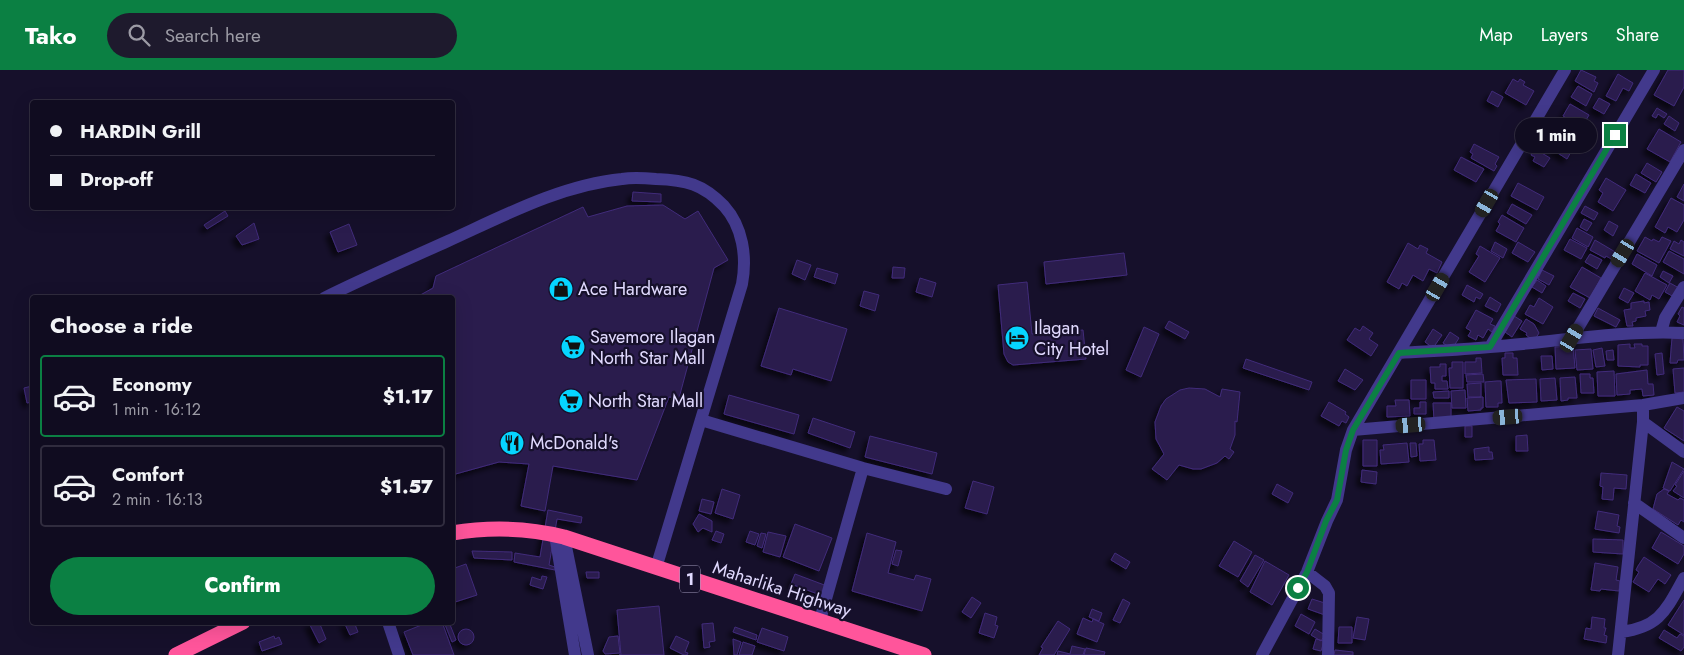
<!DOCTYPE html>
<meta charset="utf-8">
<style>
:root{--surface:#100c20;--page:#1e1a2d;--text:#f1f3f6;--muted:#9c9ba5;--line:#302c3e;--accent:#0b8043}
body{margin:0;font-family:Jost,sans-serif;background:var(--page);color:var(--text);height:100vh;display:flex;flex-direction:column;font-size:19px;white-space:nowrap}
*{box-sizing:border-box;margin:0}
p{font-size:16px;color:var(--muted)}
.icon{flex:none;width:28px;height:28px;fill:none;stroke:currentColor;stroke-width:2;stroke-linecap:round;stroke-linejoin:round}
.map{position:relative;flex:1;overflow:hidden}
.details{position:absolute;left:30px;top:225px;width:425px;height:330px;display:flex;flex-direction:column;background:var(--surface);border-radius:5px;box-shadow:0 5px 20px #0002,0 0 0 1px var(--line)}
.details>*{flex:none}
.top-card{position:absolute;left:30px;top:30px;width:425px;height:110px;border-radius:5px;box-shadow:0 5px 20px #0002,0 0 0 1px var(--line);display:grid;align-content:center;height:110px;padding:0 20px;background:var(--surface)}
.end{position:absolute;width:22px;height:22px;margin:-11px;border:6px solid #0b8043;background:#fff;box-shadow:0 0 0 2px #fff}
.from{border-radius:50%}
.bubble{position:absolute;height:35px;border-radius:18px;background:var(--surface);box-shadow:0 5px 20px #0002,0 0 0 1px var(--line);font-size:16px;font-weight:800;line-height:35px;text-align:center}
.car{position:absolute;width:15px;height:30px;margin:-15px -8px;border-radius:6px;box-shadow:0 0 4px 1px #0007;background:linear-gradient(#222 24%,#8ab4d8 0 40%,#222 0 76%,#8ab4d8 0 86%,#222 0)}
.top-card b{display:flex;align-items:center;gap:18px;height:48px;font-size:19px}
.top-card b+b{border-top:1px solid var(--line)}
.top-card i{width:12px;height:12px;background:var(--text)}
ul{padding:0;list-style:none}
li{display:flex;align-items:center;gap:15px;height:82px;margin:0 10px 8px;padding:0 10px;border:2px solid var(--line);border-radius:5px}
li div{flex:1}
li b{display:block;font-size:19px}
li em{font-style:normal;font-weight:800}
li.current{border-color:var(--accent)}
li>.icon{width:45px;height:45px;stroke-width:1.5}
h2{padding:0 20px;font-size:22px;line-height:60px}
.cta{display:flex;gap:10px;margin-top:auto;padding:10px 20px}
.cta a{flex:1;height:58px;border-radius:30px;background:var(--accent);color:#fff;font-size:20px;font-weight:800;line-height:58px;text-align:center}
header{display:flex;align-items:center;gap:30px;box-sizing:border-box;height:70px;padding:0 25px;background:var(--accent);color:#fff}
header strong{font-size:24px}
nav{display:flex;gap:28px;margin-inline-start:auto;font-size:18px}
.search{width:350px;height:45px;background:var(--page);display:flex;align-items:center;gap:12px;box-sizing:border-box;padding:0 18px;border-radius:28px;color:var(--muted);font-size:19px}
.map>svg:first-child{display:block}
</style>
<header>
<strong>Tako</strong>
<div class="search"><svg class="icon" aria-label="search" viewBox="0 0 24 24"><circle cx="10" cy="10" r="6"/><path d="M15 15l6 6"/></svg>Search here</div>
<nav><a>Map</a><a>Layers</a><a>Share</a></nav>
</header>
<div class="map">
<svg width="1684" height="585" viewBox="0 0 1684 585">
<defs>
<filter id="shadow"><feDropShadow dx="-4.5" dy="4.5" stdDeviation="2.5" flood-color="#0009"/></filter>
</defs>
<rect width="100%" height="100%" fill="#16102b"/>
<!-- building -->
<path fill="#291b4d" stroke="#412c7a" filter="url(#shadow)" d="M1581,0l15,7 -2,4 4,2 -4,9 -19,-11z
M1668,0h16v17l-10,19 -20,-11z
M1618,4l15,9 -4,8 -6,-3 -7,13 -10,-5z
M1513,9l5,3 2,-3 5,3 -2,3 11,6 -8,14 -21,-12z
M1578,16l14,8 -6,12 -15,-9z
M1492,21l11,6 -5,10 -11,-6z
M1599,28l11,6 -6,10 -11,-6z
M1570,34l19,11 -7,12 -19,-11z
M1657,38l10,6 -3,4 -6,-4 -2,4 -4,-2z
M1669,46l10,7 -4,8 -11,-7z
M1659,59l22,13 -11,20 -23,-13z
M1558,72l14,8 -5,9 -14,-9z
M1474,74l25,13 -4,7 2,2 -3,5 -23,-13 2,-4 -3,-2z
M1535,79l15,9 -6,9 -11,-6 2,-4 -4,-2z
M1461,87l23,12 -8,13 -22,-12z
M1647,93l15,9 -6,10 -15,-9z
M1636,104l15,9 -6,10 -15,-8z
M1606,108l20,12 -13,21 -15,-9 5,-9 -4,-3z
M1518,113l26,14 -7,13 -26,-14z
M1684,114v17l-7,-4z
M633,122l28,2v8l-29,-1z
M1671,128l13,7v15l-7,12 -9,-5 -3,6 -10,-6z
M1512,134l20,11 -6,9 -19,-11z
M663,135l22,14 13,-8 30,49 -14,8 -35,130 -10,-1 -32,83 -84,-14 -8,45 -24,-5 8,-42 -30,-2 -47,13v-177h-37l18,-10 3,-12 147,-69 5,10 39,-11z
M1585,136l13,7 -4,7 -13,-7z
M225,141l3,5 -21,13 -3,-4z
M1502,145l22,13 -8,14 -20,-11 4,-7 -2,-2z
M1584,149l8,4 -5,8 -7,-4z
M1609,151l9,5 -5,10 -9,-6z
M254,153l5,16 -17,6 -6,-9z
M349,154l8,21 -19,7 -8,-20z
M1577,158l16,9 -5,10 -16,-9z
M1645,167l7,4 1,-2 6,3 3,-5 9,4 -12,22 -22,-12z
M1570,169l17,9 -6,11 -17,-9z
M1595,170l22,13 -4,7 -7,-4 -1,2 -15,-8z
M1681,170l3,2v14l-14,-7 4,-8 5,3z
M1495,172l12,7 -4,9 -12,-7z
M1518,172l17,10 -7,10 -16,-9z
M1408,173l10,6 2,-4 8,4 -2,4 16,9 -5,11 -8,-4 -6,12 -10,-6 -6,11 -5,-3 -3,6 -12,-7z
M1480,176l20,12 -15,24 -16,-10 10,-16 -3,-2z
M1669,181l15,8v15l-21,-12z
M1124,183l3,22 -81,9 -2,-22z
M1590,184l12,6 -5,9 -12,-7z
M1637,184l20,11 -5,11 -20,-12z
M797,190l14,5 -6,15 -13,-6z
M893,197l12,1 -1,10h-12z
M1582,197l19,11 -11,20 -20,-11z
M817,198l21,6 -3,10 -21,-7z
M1542,200l12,6 -5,9 -11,-6z
M1663,201l10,5 -4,7 -9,-6z
M1645,203l22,12 -8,14 -7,-4 -2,5 -15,-9z
M920,208l16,5 -4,14 -16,-5z
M1537,210l9,6 -4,7 -10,-6z
M1027,212l5,52 51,-4 3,29 -73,6 -5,-3 -4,-8 -6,-69z
M1670,213l9,5 -5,9 -9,-5z
M1467,215l16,9 -3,5 -4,-2 -2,5 -12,-7z
M1624,218l10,5 -6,10 -9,-5z
M864,221l15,4 -4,16 -15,-5z
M1573,223l12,6 -5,9 -12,-7z
M1490,227l11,7 -4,8 -12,-6z
M1539,228l14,9 -10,17 -18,-10 5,-9 4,2z
M1644,231v2l5,-1 1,8 -5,1 1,5 -10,2v3l-4,1 1,4h-6l-3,-16 7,-1v-6z
M1682,237l2,1v17l-7,-3 3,-6 -2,-2z
M779,238l68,21 -16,52 -38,-12 -2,6 -30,-9z
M1598,238l22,12 -4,7 -22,-11z
M1476,240l17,9 -3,5 5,2 -3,6 -4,-3 -5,9 -5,-3 -2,5 -8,-4 3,-5 -5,-3z
M1514,246l8,5 -10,16 -7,-5z
M1526,249l8,5 5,9 -5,8 -8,-6 1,-2 -7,-4z
M1169,251l20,11 -4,7 -20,-11z
M1363,256l10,7 -4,6 9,6 -7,11 -24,-16 8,-12 5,3z
M1144,257l15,7 -18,43 -15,-7z
M1433,259l9,6 -9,13 -8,-6z
M1450,262l9,6 -7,11 -9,-6z
M1672,268l11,1 1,21h-6l-1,3h-7z
M1630,274v4h5l-1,-4h8v2h6v19h-8v2l-22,-1v-21z
M1573,276l2,22 -19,1 -1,-22z
M1602,278l3,18 -9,1 -3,-17z
M1591,279l2,20 -16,1 -2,-20z
M1613,280l1,10h-7l-1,-9z
M1505,283h8v5h4l1,17h-15l-1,-17h3z
M1662,283l2,21 -7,1 -2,-21z
M1541,286h11l1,13 -11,1z
M1476,288h5l1,15 -17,1v-12h11z
M1246,289l66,23 -3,8 -66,-22z
M1452,292h11v26h-13l-1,-20h3z
M1440,294h6v12h-4v5h5l1,8h-13v-6h-4l-1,-16h10z
M1684,298v24l-9,1 -2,-24z
M1345,299l18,11 -8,10 -17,-9z
M1647,300l1,14h5l1,11 -11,1 -1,-7 -12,1v4l-13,1 -1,-21z
M1614,301l1,25h-17l-1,-24z
M1483,304l1,8h-17l-1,-7z
M1580,304h10v4h3l1,15h-13z
M1575,307l2,21h-9v2l-7,1 -1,-23z
M1555,308l2,22 -16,1 -1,-22z
M1536,309l1,23 -28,1 -3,-23z
M1411,310h15v19h-15z
M1497,311h4l1,22h-4v4h-12l-1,-25z
M1481,313v14h-13l-1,-13z
M32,316v16l-5,1 -3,-15z
M1189,318l16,1 15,8 2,-8 18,3 -3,30 -2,-1v14l-5,14 4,3 -5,7 -4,-3 -8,7 -16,6h-8l-14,-4 -12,15 -15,-11 12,-15 -8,-15 -1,-17 6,-16 5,-7 14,-9z
M1465,320l1,18h-14l-1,-17z
M1449,321v7h-15l-1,-6z
M729,325l70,20 -5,19 -70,-20z
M1483,327v11h-2v2l-13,1 -1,-13z
M1395,330h14l1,16 -23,1v-11h9z
M1329,332l17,10 -1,2 4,3 -3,6 -4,-2 -3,5 -18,-10z
M1420,332h6v12h-12v-6h6z
M1433,333h18v16l-17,1z
M1677,337l7,4v30l-20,-13z
M813,348l42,14 -5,16 -42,-15z
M1465,356h7v11h-7z
M1527,365l1,16h-12v-15z
M870,366l67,17 -5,21 -67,-17z
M1363,370h14v26h-14z
M1423,370h11l2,20 -16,1 -1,-17h4z
M1407,373l2,19 -28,2 -1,-14h4l-1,-5z
M1410,373h6l1,13 -6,1z
M1489,377v5h3l1,7 -18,1 -1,-11z
M1672,392l12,7 -14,22 -7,-3z
M1362,400l15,2 -1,12 -15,-2z
M1684,401v27l-11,-7 4,-5 -2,-1z
M1601,403l26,2 -1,14 -12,-1 -1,12 -11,-1 1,-12 -3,-1z
M973,411l21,6 -7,27 -22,-6z
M1277,414l16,9 -5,10 -16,-9z
M722,419l18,6 -7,24 -18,-6z
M1664,419l5,2 -2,3 11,6 2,-2 4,2v22l-3,-2 -3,5 -25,-16 4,-15z
M702,429l12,3 -3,12 -12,-3z
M548,440l34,7 -1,6 -24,-4 -8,46 6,2v3l-41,-8 1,-9 25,4z
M1598,441l21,4 -2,11 3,1 -1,6 -24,-4z
M699,444l13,7v11l-9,-4 -5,4 -5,-8z
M795,454l37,14 -13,33 -36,-14z
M716,461l8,3 -3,9 -9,-3z
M750,461l9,3 -4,11 -9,-3z
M768,462l18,4 -6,21 -17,-5z
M1661,462l23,14v8l-6,10 -26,-16z
M761,463l5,1 -4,14 -5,-2z
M867,463l29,9 -8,31 26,7 2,-5 15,4 -9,32 -70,-20z
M1593,469l30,1v14l-30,-2z
M1234,471l18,11 -14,25 -19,-11z
M896,480l6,1 -4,15 -6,-2z
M472,481l40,1v8l-38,-2z
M1115,483l15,9 -4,7 -15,-9z
M1255,485l9,5 -16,27 -8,-6z
M1644,487l27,18 -6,9 -7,-5 -9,13 -16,-10 6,-10 -3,-2 2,-4z
M1265,491l24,14 -17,30 -22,-13z
M1595,493l23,4 -2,13 4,1 -1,10 -18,-2 -1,2 -9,-1z
M466,494l11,31 -25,8v-34z
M586,502h13v6h-12z
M795,504l32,12 -4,10 -32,-12z
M542,506l5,1 -4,12 -13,-4 2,-8 9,3z
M972,527l9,6 -10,15 -9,-6z
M1123,529l7,4 -10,20 -7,-3z
M1312,529l16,5 -3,11 -17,-6z
M1684,530v35l-16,-10z
M659,536l5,49h-45h2l-4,-45z
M1092,539l10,4 -3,8 -10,-4z
M985,543l12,4 -2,8 3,1 -4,12 -15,-5z
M1301,544l14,8 -6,12 -14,-8z
M1357,547l12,2 -4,21 -12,-2z
M1592,547l13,2 -1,9h2l-2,7 3,1 -1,7 -22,-4 2,-11 5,1z
M1083,548l9,4 1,-3 11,5 -7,18 -20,-8z
M1058,551l12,8 -16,26h-15l4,-7 -2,-1z
M319,552l7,17 -7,4 -10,-20z
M344,552h10l4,10 -8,3z
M429,552h13l12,33h-41l-9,-23z
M444,552h5l7,18 -4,2z
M713,553l2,18 -6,1 1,5 -6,1 -2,-24z
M735,557l22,8 -1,5 -23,-8z
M1339,557h13v16h-14z
M762,558l26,9 -4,14 -27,-9z
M458 567a8 8 0 1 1 16 0a8 8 0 1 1-16 0Z
M1315,559l10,6 -4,6 -10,-6z
M1664,560l13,8 3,-4 4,2v11l-3,4 -22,-13z
M274,566l1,3 4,-2 3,7 -20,7 -3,-9z
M618,566l2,17 -15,1 -2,-3 6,-14z
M676,566l13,6 -4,10 3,1 -1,2h-3l-14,-7z
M733,569l8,3 -4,13h-3z
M1316,569l8,2 -3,10 -8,-2z
M743,572l12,4 -3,9h-13z
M1072,576l13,3 -2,6h-26l1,-4 12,3z
M1086,578l19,4 -1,3h-20z
M1335,580l18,2v3h-19z"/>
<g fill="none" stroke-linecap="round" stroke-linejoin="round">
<!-- minor -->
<path stroke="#42398c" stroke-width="12" d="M324,228c40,-20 82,-38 124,-57 55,-25 113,-56 174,-62 11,-2 23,-1 34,0 30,1 47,5 68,27 19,21 23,51 18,78l-86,284
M1661,262l4,-14 19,-31
M1572,268l112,-188
M1490,277l164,-277
M1399,283c31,-2 61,-3 91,-6 65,-5 129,-17 194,-14
M701,350l162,48 83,21
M1643,352l41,30
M1353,360l290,-25 41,-7
M1634,433l50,35
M555,465l20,120
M564,467l24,118
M1307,502l18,14 4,7 -1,62
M820,550l43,-152
M388,552l11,33
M1621,562c39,-5 45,-22 63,-54
M1262,585l45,-83 20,-51 10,-21 9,-50 7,-20 212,-360
M1618,585l25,-233v-17"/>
<!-- highway -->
<path stroke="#ff559b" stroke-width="15" d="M452,463c37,-6 76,-5 112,4l360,118
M176,585l67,-33"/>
</g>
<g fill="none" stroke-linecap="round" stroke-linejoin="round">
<!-- route -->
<path stroke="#0b8043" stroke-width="6" d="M1298,518l9,-16 19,-51 11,-21 9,-50 7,-20 46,-77 91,-6 125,-212"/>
</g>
<!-- icons -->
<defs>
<symbol id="shop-disc" viewBox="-11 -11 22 22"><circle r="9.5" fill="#06d5ff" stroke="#16102b"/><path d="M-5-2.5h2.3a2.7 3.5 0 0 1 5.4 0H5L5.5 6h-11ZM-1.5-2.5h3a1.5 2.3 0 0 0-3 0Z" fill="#111"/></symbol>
<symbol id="hotel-disc" viewBox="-11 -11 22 22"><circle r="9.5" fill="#06d5ff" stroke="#16102b"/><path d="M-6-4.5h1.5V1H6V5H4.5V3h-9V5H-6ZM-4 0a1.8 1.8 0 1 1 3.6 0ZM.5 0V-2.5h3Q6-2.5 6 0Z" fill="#111"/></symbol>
<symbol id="supermarket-disc" viewBox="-11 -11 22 22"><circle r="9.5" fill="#06d5ff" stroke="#16102b"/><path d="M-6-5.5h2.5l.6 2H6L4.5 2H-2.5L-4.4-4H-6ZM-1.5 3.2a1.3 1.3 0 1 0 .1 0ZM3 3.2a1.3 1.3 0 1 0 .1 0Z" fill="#111"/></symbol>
<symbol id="restaurant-disc" viewBox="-11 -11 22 22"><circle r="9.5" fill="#06d5ff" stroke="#16102b"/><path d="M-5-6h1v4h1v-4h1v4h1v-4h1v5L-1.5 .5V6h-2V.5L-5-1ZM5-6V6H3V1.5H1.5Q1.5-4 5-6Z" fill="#111"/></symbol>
</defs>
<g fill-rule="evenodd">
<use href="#shop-disc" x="547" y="205" width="28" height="28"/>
<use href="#hotel-disc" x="1003" y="254" width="28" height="28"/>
<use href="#supermarket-disc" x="559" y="263" width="28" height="28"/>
<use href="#supermarket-disc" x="557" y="317" width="28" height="28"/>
<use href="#restaurant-disc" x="498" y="359" width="28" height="28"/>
</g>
<g text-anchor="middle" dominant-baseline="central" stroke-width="4.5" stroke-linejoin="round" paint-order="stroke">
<!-- shield labels -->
<rect fill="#16102b" stroke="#a49dbf" stroke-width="1" x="680" y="495.5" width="20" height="27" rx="4"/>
<g font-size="16" font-weight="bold" fill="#e1daff">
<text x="690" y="509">1</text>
</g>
<!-- poi labels -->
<g font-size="18" fill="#e1daff" stroke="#16102b" text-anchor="start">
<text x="578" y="219">Ace Hardware</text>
<text x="1034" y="258">Ilagan<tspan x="1034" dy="21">City Hotel</tspan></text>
<text x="590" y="267">Savemore Ilagan<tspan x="590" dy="21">North Star Mall</tspan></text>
<text x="588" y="331">North Star Mall</text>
<text x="530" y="373">McDonald's</text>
</g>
<!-- street labels -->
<g font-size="18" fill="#e1daff" stroke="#16102b">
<text transform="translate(782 519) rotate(18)">Maharlika Highway</text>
</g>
</g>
</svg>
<i class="end from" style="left:1298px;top:518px"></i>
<i class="end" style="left:1615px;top:65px"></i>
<div class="bubble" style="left:1515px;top:48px;width:82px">1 min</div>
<i class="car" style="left:1487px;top:133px;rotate:210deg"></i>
<i class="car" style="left:1623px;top:183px;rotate:211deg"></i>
<i class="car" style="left:1438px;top:217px;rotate:30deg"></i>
<i class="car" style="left:1572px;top:268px;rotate:31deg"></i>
<i class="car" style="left:1508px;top:347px;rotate:265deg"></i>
<i class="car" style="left:1411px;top:355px;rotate:265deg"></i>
<div class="top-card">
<b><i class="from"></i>HARDIN Grill</b>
<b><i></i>Drop-off</b>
</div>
<section class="details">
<h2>Choose a ride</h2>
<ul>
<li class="current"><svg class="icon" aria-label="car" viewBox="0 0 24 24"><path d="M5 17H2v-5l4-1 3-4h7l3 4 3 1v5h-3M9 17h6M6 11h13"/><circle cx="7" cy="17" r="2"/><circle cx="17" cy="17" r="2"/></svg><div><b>Economy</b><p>1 min · 16:12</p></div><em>$1.17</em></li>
<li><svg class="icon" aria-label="car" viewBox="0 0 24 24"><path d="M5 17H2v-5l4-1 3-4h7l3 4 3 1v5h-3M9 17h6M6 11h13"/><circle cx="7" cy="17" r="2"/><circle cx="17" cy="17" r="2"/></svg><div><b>Comfort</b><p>2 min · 16:13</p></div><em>$1.57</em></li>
</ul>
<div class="cta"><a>Confirm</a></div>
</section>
</div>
